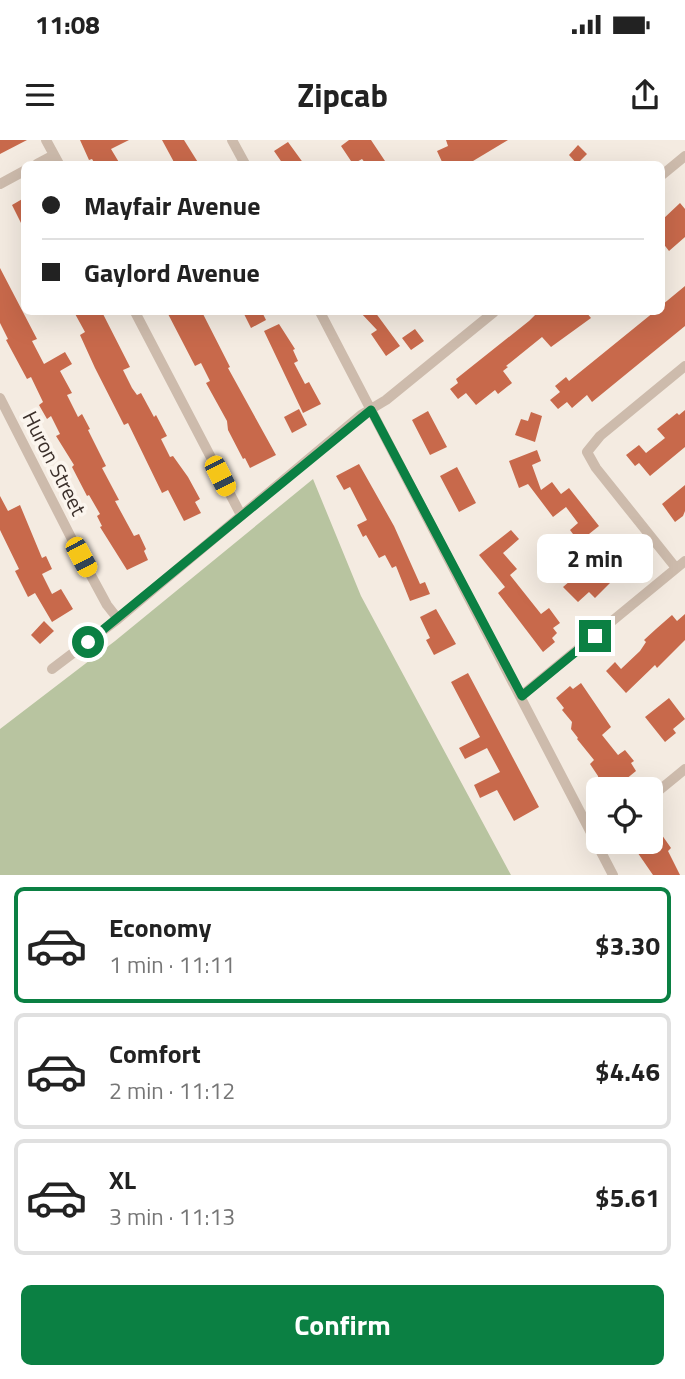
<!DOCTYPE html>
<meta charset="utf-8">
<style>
:root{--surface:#fff;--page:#f2f2f2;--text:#222;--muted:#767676;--line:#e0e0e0;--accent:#0b8043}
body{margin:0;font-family:"Titillium Web",sans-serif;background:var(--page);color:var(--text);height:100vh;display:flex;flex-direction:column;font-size:26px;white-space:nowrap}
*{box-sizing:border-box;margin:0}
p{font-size:23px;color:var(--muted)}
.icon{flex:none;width:38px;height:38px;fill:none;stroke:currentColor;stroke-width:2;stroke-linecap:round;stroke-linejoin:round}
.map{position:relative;height:735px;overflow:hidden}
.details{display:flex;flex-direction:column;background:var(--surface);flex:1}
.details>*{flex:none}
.guide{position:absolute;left:21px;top:21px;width:644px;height:154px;border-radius:10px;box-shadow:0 7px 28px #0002;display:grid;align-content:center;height:154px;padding:0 21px;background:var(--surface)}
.buttons{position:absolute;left:586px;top:637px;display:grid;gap:14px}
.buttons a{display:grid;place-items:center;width:77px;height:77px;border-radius:10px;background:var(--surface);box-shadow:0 7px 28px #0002;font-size:35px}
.end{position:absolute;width:32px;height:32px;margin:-16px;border:9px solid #0b8043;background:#fff;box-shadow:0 0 0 4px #fff}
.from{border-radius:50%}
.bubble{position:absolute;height:49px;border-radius:10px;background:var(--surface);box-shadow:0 7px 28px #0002;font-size:23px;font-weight:700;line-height:49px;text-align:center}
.car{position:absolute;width:21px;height:42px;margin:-21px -10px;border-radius:9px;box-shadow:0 0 5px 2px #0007;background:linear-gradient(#f5c518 24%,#345 0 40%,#f5c518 0 76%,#345 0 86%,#f5c518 0)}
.guide b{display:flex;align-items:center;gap:24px;height:66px;font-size:26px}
.guide b+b{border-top:2px solid var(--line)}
.guide i{width:18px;height:18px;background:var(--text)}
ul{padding:12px 0 0;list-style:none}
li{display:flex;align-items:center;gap:21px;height:116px;margin:0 14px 10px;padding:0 7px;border:4px solid var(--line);border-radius:10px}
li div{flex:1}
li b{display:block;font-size:26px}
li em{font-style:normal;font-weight:700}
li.on{border-color:var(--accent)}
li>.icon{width:63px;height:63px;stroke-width:1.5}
.action{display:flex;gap:14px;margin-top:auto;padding:14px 21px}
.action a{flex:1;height:80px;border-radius:10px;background:var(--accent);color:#fff;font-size:28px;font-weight:700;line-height:80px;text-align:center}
.status{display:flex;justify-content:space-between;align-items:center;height:49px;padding:0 35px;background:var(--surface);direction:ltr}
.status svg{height:19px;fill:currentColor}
header{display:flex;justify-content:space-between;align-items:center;height:91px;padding:0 21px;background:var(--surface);font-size:32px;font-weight:700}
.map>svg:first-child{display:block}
</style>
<div class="status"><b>11:08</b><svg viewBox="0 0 49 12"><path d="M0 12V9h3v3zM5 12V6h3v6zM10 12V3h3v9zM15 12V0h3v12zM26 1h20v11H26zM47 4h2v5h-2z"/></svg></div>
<header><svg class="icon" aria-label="menu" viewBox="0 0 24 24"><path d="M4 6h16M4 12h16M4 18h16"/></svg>Zipcab<svg class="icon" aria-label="share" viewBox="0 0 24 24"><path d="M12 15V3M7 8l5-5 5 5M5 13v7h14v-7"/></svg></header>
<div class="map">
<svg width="685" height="735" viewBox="0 0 685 735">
<rect width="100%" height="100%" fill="#f4ebe1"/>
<!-- green -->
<path fill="#b8c4a0" d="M313,339l48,117 150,279h-511v-146l115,-88z"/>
<!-- building -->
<path fill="#c8694b" d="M0,0h27l-27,14z
M80,0h49l-18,9 9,15h-25l-3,-5 -3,1z
M162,0h22l15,24h-24z
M349,0h22l14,21 -6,3h-13l-4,-5 -9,5 -12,-18z
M446,0h62l-40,24h-25l-6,-13 11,-5z
M288,2l16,22h-21l-9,-13z
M578,5l9,9 -10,10 -8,-9z
M24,58v31l-12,-24z
M680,63l5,6v28l-16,14 -7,-9v-22z
M0,128l37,71 -5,2 12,23 21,-12 7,12 -12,7 12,22 -5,2 11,22 4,-3 8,15 -2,1 18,36 -4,2 17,32 -4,1 19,35 5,-2 7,15 -2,2 4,9 -21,10 -27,-43 2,-1 -5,-10 3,-2 -11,-19 -2,1 -15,-29 2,-2 -18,-29 4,-2 -9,-18 -4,3 -8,-14 4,-3 -12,-25 -4,2 -21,-39 2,-1 -8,-16z
M685,146v40l-93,76 -5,-7 -15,13 -5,-6 -9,7 -8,-9 10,-8 -5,-6 11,-9 3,4 85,-69h8v-7z
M74,172h28l28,55 -7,3 9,18 5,7 4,-2 13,24 2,-2 11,21 -6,3 9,18 3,-1 15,21 12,22 -5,3 6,11 -17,8 -16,-31 -6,3 -34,-70 -4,2 -29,-57 -15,-33 5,-3z
M167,172h35l28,55 -2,1 48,87 -26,13 -5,-10 -2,1 -15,-29 -1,-9 -21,-38 4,-2 -9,-18 -6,3z
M243,172h19l4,8 -15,8z
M360,172h15l25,34 -14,10 -15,-22 6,-4z
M538,172h48l5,6 -40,29 -9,-10 -36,29 2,1 -5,4 9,12 -14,11 -3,-4 -19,15 -10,-12 -8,6 -8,-10 8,-6 -2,-4 73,-58z
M279,184l16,25 -2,1 5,11 -4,2 11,21 4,-2 12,22 -18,9 -39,-82z
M415,189l9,12 -13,9 -9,-12z
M299,269l8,16 -15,8 -8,-16z
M685,270v37l-35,29 -11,-13 -4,3 -9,-11 13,-10 7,8 19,-15 -8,-9 20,-16 2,2z
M428,271l19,36 -17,8 -18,-35z
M531,272l11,4 -7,26 -20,-7 6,-16 7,2z
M537,310l4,11 -9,4 9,25 11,-8 9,12 8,-6 30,38 -20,16 -9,-12 8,-7 -12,-16 -13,10 -25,-33 -9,4 -10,-27z
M359,324l35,62 26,58 5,-2 5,12 -20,7 -14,-35 -4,2 -7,-13 -6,3 -13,-23 -3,2 -6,-12 10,-5 -17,-33 -6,3 -8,-14z
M457,327l19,36 -17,9 -19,-36z
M685,345v26l-2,5 -8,6 -13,-18z
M0,356l8,15 12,-6 22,53 4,-2 6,13 -10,5 10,20 9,-5 12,20 -21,13 -17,-29 -7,4 -13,-26 4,-2 -19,-39z
M511,390l8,9 -16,14 14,16 -7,6 31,39 8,-6 11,15 -7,5 4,5 -5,5 3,4 -12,10 -45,-59 7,-6 -26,-32z
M618,400l14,16 -12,11 5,6 -9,8 -2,-2 -19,19 -6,-6 -11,10 -15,-15z
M436,469l20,35 -22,11 -8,-15 4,-2 -10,-21z
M685,474v26l-28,28 -2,-3 -29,28 -20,-22 9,-9 6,7 19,-18 6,-9 -2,-2 12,-11 16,-14 5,6z
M44,481l10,10 -14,13 -9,-9z
M468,533l71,134 -25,14 -17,-31 -17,8 -6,-13 26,-13 -13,-24 -22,11 -6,-11 21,-11 -29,-55z
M581,543l30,44 -9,8 16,20 7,-5 9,11 -3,2 5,8 -16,13 5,5h-20l-6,-6 -1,-7 -8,-12 4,-4 -17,-21 1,-1 -7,-9 1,-7 -10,-12 2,-2 -8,-10 14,-12 3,3z
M669,558l16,21 -12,10 3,4 -11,9 -20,-25z
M657,688l14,20 -3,3 12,24h-27l-20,-29 6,-4h12v-9z"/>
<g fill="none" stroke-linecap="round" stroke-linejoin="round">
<!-- minor -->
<path stroke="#cdbbac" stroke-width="10" d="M46,0l13,24
M232,0l13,24
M37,24l17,-9
M662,35l23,-19
M0,44l24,-13
M135,172l106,203
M320,172l293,563
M0,258l81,159 26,48 11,14
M676,428l-80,-100 -9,-16 13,-16 85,-70
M52,529l66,-50 243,-204 25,-15 108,-88
M521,556l164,-135
M651,657l34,-28"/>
</g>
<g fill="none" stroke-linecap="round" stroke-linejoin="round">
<!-- route -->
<path stroke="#0b8043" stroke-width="9" d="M88,502l283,-232 151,286 73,-60"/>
</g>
<g text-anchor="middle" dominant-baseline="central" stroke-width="7" stroke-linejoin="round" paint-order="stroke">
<!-- street labels -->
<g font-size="21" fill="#3b302b" stroke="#fbf5ee">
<text transform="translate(55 323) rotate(63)">Huron Street</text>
</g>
</g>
</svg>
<div class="buttons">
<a><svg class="icon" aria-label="locate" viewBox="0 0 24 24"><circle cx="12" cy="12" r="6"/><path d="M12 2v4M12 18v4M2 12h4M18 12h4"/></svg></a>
</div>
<i class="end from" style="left:88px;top:502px"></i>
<i class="end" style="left:595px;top:496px"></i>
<div class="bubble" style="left:537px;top:394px;width:116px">2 min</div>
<i class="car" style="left:220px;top:336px;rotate:153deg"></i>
<i class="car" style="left:81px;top:417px;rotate:152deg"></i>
<div class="guide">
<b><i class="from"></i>Mayfair Avenue</b>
<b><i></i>Gaylord Avenue</b>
</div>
</div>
<section class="details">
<ul>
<li class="on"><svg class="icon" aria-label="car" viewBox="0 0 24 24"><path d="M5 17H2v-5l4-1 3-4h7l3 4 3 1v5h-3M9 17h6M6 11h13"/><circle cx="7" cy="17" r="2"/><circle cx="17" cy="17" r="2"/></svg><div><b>Economy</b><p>1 min · 11:11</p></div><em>$3.30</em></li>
<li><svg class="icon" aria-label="car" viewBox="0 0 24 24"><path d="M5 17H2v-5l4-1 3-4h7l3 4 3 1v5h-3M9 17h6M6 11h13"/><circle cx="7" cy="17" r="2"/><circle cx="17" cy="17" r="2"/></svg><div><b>Comfort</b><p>2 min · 11:12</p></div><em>$4.46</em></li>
<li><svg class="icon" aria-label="car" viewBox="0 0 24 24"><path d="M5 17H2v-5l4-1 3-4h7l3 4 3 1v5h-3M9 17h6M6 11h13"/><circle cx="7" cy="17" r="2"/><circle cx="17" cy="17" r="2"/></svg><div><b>XL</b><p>3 min · 11:13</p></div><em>$5.61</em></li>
</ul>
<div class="action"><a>Confirm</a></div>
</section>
